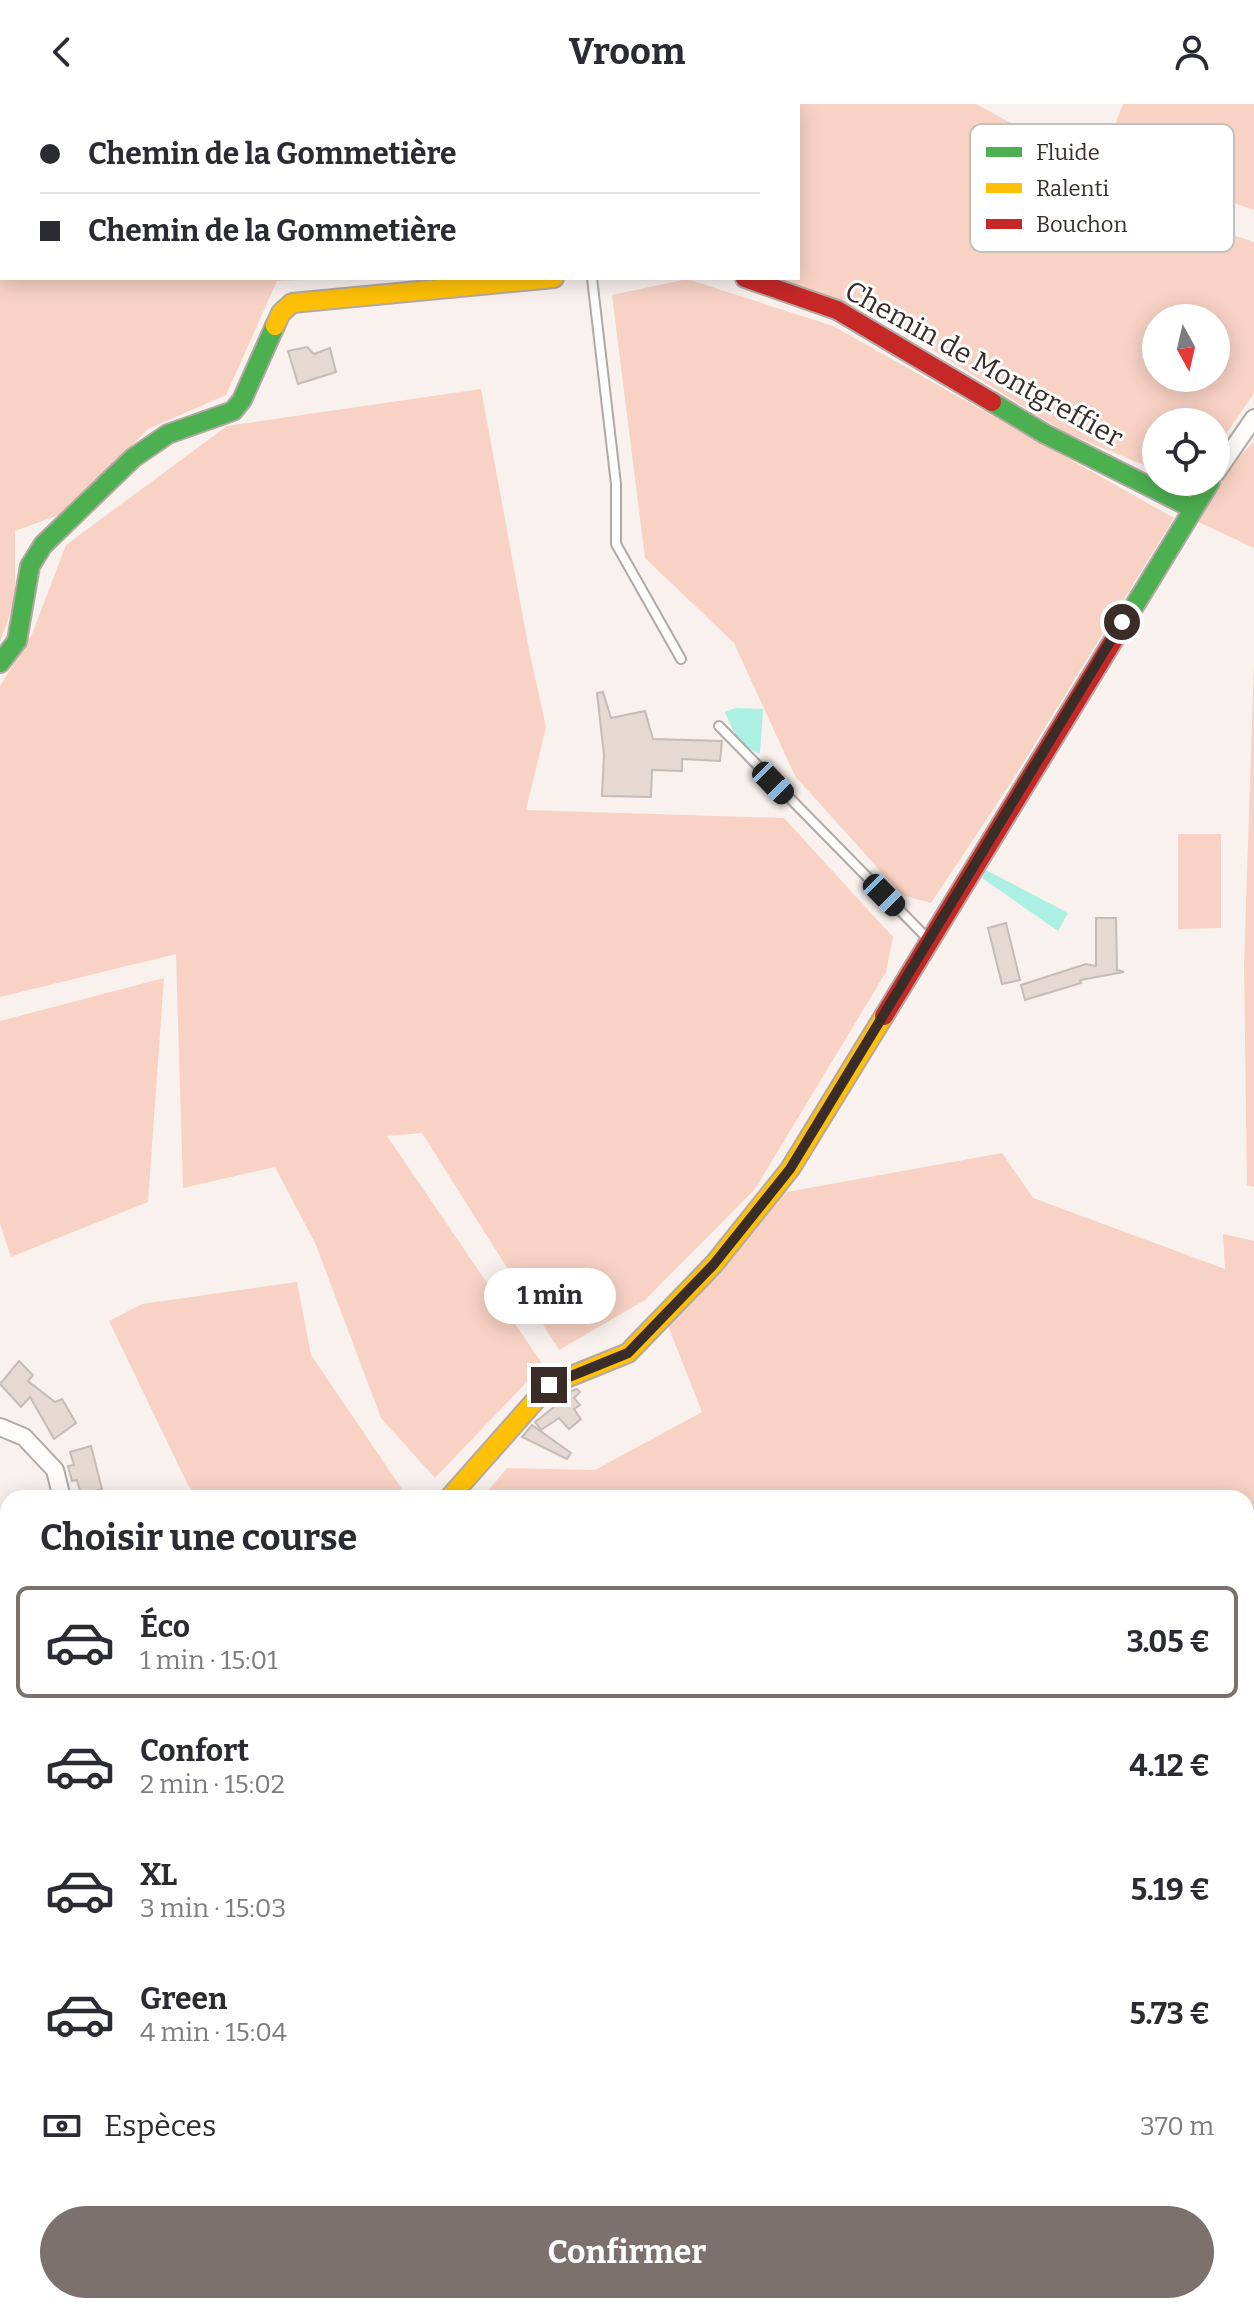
<!DOCTYPE html>
<html lang="fr">
<meta charset="utf-8">
<style>
:root{--surface:#fff;--page:#f7f7f7;--text:#2b2b33;--muted:#7c7c81;--line:#e1e1e2;--accent:#7d716d}
body{margin:0;font-family:Bitter,serif;background:var(--page);color:var(--text);height:100vh;display:flex;flex-direction:column;font-size:30px;white-space:nowrap}
*{box-sizing:border-box;margin:0}
p{font-size:26px;color:var(--muted)}
.icon{flex:none;width:44px;height:44px;fill:none;stroke:currentColor;stroke-width:2;stroke-linecap:round;stroke-linejoin:round}
.map{position:relative;flex:1;overflow:hidden}
.details{position:absolute;left:0px;top:1386px;width:1254px;height:824px;display:flex;flex-direction:column;background:var(--surface);border-radius:24px 24px 0 0;box-shadow:0 4px 20px #0003}
.details>*{flex:none}
.guide{position:absolute;left:0px;top:0px;width:800px;height:176px;box-shadow:0 4px 20px #0003;display:grid;align-content:center;height:176px;padding:0 40px;background:var(--surface)}
.needle{width:52px;rotate:172deg}
.buttons{position:absolute;left:1142px;top:200px;display:grid;gap:16px}
.buttons a{display:grid;place-items:center;width:88px;height:88px;border-radius:50%;background:var(--surface);box-shadow:0 4px 20px #0003;font-size:40px}
.end{position:absolute;width:36px;height:36px;margin:-18px;border:10px solid #3a2c27;background:#fff;box-shadow:0 0 0 4px #fff}
.from{border-radius:50%}
.bubble{position:absolute;height:56px;border-radius:28px;background:var(--surface);box-shadow:0 4px 20px #0003;font-size:26px;font-weight:700;line-height:56px;text-align:center}
.car{position:absolute;width:24px;height:48px;margin:-24px -12px;border-radius:10px;box-shadow:0 0 6px 2px #0007;background:linear-gradient(#222 24%,#8ab4d8 0 40%,#222 0 76%,#8ab4d8 0 86%,#222 0)}
.guide b{display:flex;align-items:center;gap:28px;height:76px;font-size:30px}
.guide b+b{border-top:2px solid var(--line)}
.guide i{width:20px;height:20px;background:var(--text)}
ul{padding:0;list-style:none}
li{display:flex;align-items:center;gap:24px;height:112px;margin:0 16px 12px;padding:0 24px;border:4px solid transparent;border-radius:12px}
li div{flex:1}
li b{display:block;font-size:30px}
li em{font-style:normal;font-weight:700}
li.on{border-color:var(--accent)}
li>.icon{width:72px;height:72px;stroke-width:1.5}
h2{padding:0 40px;font-size:36px;line-height:96px}
.pay{display:flex;align-items:center;gap:20px;height:88px;padding:0 40px;font-size:30px}
.pay p{margin-inline-start:auto}
.action{display:flex;gap:16px;margin-top:auto;padding:16px 40px}
.action a{flex:1;height:92px;border-radius:48px;background:var(--accent);color:#fff;font-size:32px;font-weight:700;line-height:92px;text-align:center}
header{display:flex;justify-content:space-between;align-items:center;height:104px;padding:0 40px;background:var(--surface);font-size:36px;font-weight:700}
.map>svg:first-child{display:block}
</style>
<header><svg class="icon" aria-label="back" viewBox="0 0 24 24"><path d="M15 5l-7 7 7 7"/></svg>Vroom<svg class="icon" aria-label="person" viewBox="0 0 24 24"><circle cx="12" cy="8" r="4"/><path d="M4 21q1-7 8-7t8 7"/></svg></header>
<div class="map">
<svg width="1254" height="2210" viewBox="0 0 1254 2210">
<rect width="100%" height="100%" fill="#f9f1ee"/>
<!-- green -->
<path fill="#f8d2c5" fill-rule="evenodd" d="M0,0l512,2h-510v172h349l-74,3 -51,114 -78,34 -81,83 -52,19v69l-15,42z
M558,0h418l218,118 60,20v151l-38,56v-27h-60v48l-92,-38 -185,-116 -106,-38h25v-172h-240zM1156,214h60v60h-60z
M1123,0h131v106l-151,-53z
M687,175l146,47 341,192 -162,263 -81,122 -29,-8 -107,-119 -61,-133 -89,-85 -33,-263z
M481,285l48,261 17,77 -20,83 258,8 109,119 -7,35 -131,217 -110,111 -86,50 -137,-217 -35,3 156,229 -108,113 -54,-60 -65,-173 -41,-78 -92,21 -7,-234 -176,43v-311l32,-52 34,-89 161,-119z
M1254,337v107l-68,-32z
M1254,558v525l-7,-2 -3,-219z
M1178,730h43v94l-43,1z
M164,874l-16,224 -137,55 -11,-33v-203z
M1002,1049l31,45 192,71 -2,-35 31,7v345l-8,1v-89h-764l25,-30 88,2 107,-58 -34,-86 113,-133z
M297,1178l14,73 93,137 1,6h-208l-10,-15 -78,-162 33,-17z"/>
<!-- water -->
<path fill="#abf0e3" d="M736,604l27,1 -3,45c-19,-7 -28,-24 -35,-42z
M986,766l82,43 -10,18 -76,-53z"/>
<!-- building -->
<path fill="#e6d9d4" stroke="#c5bbb7" stroke-width="2" d="M307,243l7,7 16,-6 6,24 -38,12 -10,-33z
M603,588l8,26 34,-7 8,28 69,2 -2,20 -38,-2v12l-30,-1 -1,27 -49,-1 2,-41 -7,-62z
M1096,814h20l1,52 7,2 -44,8 1,3 -56,17 -4,-15 65,-21 10,2z
M1006,819l14,57 -18,4 -14,-56z
M19,1257l14,14 -5,6 27,21 7,-3 14,24 -22,16 -24,-42 -9,10 -21,-23z
M577,1285l3,3 -6,6 6,7 -6,4 7,10 -12,10 -10,-11 -18,12 -6,-8 28,-22 -4,-4z
M532,1321l39,28 -4,6 -45,-22z
M91,1342l11,43 -21,6 -4,-15 -5,1 -4,-15 6,-1 -4,-13z"/>
<g fill="none" stroke-linecap="round" stroke-linejoin="round">
<defs>
<path id="lane" d="M532,0v2
M592,174l24,206v60l65,115
M719,622l210,214
M0,2029l8,-1"/>
<path id="street" d="M1216,369l38,-55
M0,1323l24,10 31,33 7,28
M0,1622l8,-1
M0,1733l8,-1
M0,1915l8,-13"/>
<path id="fast" d="M992,298l53,32 147,74
M1124,519l86,-141
M0,559l17,-22 13,-75 13,-21 90,-87 35,-24 65,-23 9,-11 33,-74
M0,2157l8,1
M0,2189l8,1"/>
<path id="slow" d="M275,222l6,-13 11,-10 262,-25
M449,1394l100,-113 79,-32 86,-89 76,-95 94,-153
M120,2202l71,8"/>
<path id="jam" d="M745,174l92,32 155,92
M884,912l240,-393
M388,2202l68,8"/>
</defs>
<!-- lane casing -->
<use href="#lane" stroke="#b2a8a4" stroke-width="12"/>
<!-- street casing -->
<use href="#street" stroke="#b2a8a4" stroke-width="20"/>
<!-- fast casing -->
<use href="#fast" stroke="#b2a8a4" stroke-width="22"/>
<!-- slow casing -->
<use href="#slow" stroke="#b2a8a4" stroke-width="22"/>
<!-- jam casing -->
<use href="#jam" stroke="#b2a8a4" stroke-width="22"/>
<!-- path -->
<path stroke="#dad8d7" stroke-width="3" stroke-dasharray="6 4" stroke-linecap="butt" d="M1246,1497h3
M1206,2202l3,8"/>
<!-- lane -->
<use href="#lane" stroke="#fefdfc" stroke-width="8"/>
<!-- street -->
<use href="#street" stroke="#fefdfc" stroke-width="16"/>
<!-- fast -->
<use href="#fast" stroke="#4caf50" stroke-width="18"/>
<!-- slow -->
<use href="#slow" stroke="#ffc107" stroke-width="18"/>
<!-- jam -->
<use href="#jam" stroke="#c62828" stroke-width="18"/>
</g>
<g fill="none" stroke-linecap="round" stroke-linejoin="round">
<!-- route -->
<path stroke="#3a2c27" stroke-width="10" d="M549,1281l79,-32 86,-89 76,-95 332,-547"/>
</g>
<g text-anchor="middle" dominant-baseline="central" stroke-width="6" stroke-linejoin="round" paint-order="stroke">
<!-- street labels -->
<g font-size="28" fill="#3a2c27" stroke="#fff">
<text transform="translate(984 260) rotate(29)">Chemin de Montgreffier</text>
</g>
</g>
<!-- legend -->
<rect x="970" y="20" width="264" height="128" rx="12" fill="#fff" stroke="#c4c0be" stroke-width="2"/>
<rect x="986" y="43" width="36" height="10" fill="#4caf50"/>
<rect x="986" y="79" width="36" height="10" fill="#ffc107"/>
<rect x="986" y="115" width="36" height="10" fill="#c62828"/>
<g font-size="22" fill="#3a2c27">
<text x="1036" y="56">Fluide</text>
<text x="1036" y="92">Ralenti</text>
<text x="1036" y="128">Bouchon</text>
</g>
</svg>
<div class="buttons">
<a><svg class="needle" viewBox="-14 -14 28 28"><path d="M0-13l5 13h-10z" fill="#e53935"/><path d="M0 13l5-13h-10z" fill="#7c7c81"/></svg></a>
<a><svg class="icon" aria-label="locate" viewBox="0 0 24 24"><circle cx="12" cy="12" r="6"/><path d="M12 2v4M12 18v4M2 12h4M18 12h4"/></svg></a>
</div>
<i class="end from" style="left:1122px;top:518px"></i>
<i class="end" style="left:549px;top:1281px"></i>
<div class="bubble" style="left:484px;top:1164px;width:132px">1 min</div>
<i class="car" style="left:773px;top:679px;rotate:136deg"></i>
<i class="car" style="left:884px;top:791px;rotate:135deg"></i>
<div class="guide">
<b><i class="from"></i>Chemin de la Gommetière</b>
<b><i></i>Chemin de la Gommetière</b>
</div>
<section class="details">
<h2>Choisir une course</h2>
<ul>
<li class="on"><svg class="icon" aria-label="car" viewBox="0 0 24 24"><path d="M5 17H2v-5l4-1 3-4h7l3 4 3 1v5h-3M9 17h6M6 11h13"/><circle cx="7" cy="17" r="2"/><circle cx="17" cy="17" r="2"/></svg><div><b>Éco</b><p>1 min · 15:01</p></div><em>3.05 €</em></li>
<li><svg class="icon" aria-label="car" viewBox="0 0 24 24"><path d="M5 17H2v-5l4-1 3-4h7l3 4 3 1v5h-3M9 17h6M6 11h13"/><circle cx="7" cy="17" r="2"/><circle cx="17" cy="17" r="2"/></svg><div><b>Confort</b><p>2 min · 15:02</p></div><em>4.12 €</em></li>
<li><svg class="icon" aria-label="car" viewBox="0 0 24 24"><path d="M5 17H2v-5l4-1 3-4h7l3 4 3 1v5h-3M9 17h6M6 11h13"/><circle cx="7" cy="17" r="2"/><circle cx="17" cy="17" r="2"/></svg><div><b>XL</b><p>3 min · 15:03</p></div><em>5.19 €</em></li>
<li><svg class="icon" aria-label="car" viewBox="0 0 24 24"><path d="M5 17H2v-5l4-1 3-4h7l3 4 3 1v5h-3M9 17h6M6 11h13"/><circle cx="7" cy="17" r="2"/><circle cx="17" cy="17" r="2"/></svg><div><b>Green</b><p>4 min · 15:04</p></div><em>5.73 €</em></li>
</ul>
<div class="pay"><svg class="icon" aria-label="cash" viewBox="0 0 24 24"><path d="M3 7h18v10H3z"/><circle cx="12" cy="12" r="2"/></svg>Espèces<p>370 m</p></div>
<div class="action"><a>Confirmer</a></div>
</section>
</div>
